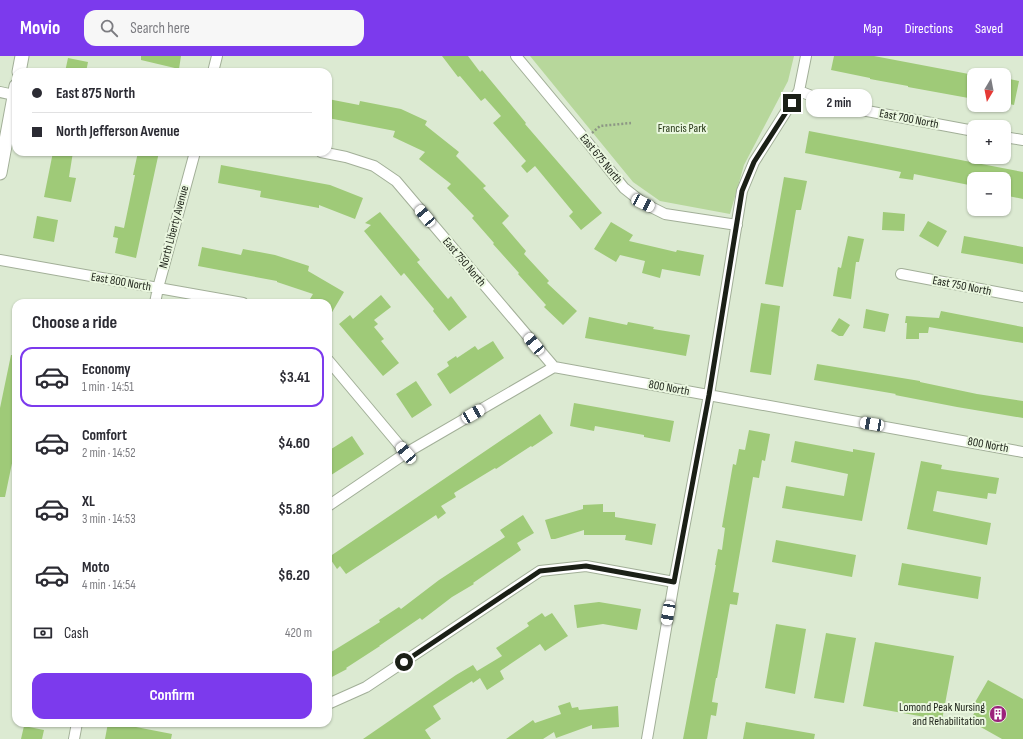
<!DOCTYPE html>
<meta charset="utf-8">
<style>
:root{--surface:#fff;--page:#f7f7f7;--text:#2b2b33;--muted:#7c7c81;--line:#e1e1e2;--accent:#7c3aed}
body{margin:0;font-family:"Sofia Sans Condensed",sans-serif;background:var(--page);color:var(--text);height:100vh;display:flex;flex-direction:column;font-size:15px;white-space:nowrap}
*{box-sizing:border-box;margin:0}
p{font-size:13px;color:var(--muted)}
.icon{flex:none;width:22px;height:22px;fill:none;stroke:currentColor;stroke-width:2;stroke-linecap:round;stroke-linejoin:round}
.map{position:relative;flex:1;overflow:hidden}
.drawer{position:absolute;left:12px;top:243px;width:320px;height:428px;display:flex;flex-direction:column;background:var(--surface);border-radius:12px;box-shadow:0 1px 3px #0004}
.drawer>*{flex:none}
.banner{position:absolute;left:12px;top:12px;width:320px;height:88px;border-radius:12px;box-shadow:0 1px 3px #0004;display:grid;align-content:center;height:88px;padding:0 20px;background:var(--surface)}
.needle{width:26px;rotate:190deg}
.fabs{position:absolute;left:967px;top:12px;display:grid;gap:8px}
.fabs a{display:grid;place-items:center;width:44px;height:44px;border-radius:8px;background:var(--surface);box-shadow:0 1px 3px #0004;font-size:20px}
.end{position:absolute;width:18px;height:18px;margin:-9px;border:5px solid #1b2017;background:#fff;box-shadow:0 0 0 2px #fff}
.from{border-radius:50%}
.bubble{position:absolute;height:28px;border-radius:12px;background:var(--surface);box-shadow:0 1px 3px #0004;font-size:13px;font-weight:700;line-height:28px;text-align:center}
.car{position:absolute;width:12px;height:24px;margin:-12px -6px;border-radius:5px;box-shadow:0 0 3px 1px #0007;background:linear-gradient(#fff 24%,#345 0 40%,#fff 0 76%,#345 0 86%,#fff 0)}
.banner b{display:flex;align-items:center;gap:14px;height:38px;font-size:15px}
.banner b+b{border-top:1px solid var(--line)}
.banner i{width:10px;height:10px;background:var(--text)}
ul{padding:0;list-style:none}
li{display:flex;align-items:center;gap:12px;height:60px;margin:0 8px 6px;padding:0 12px;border:2px solid transparent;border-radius:12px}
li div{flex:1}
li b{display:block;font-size:15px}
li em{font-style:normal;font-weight:700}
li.current{border-color:var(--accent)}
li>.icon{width:36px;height:36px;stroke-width:1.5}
h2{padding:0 20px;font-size:18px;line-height:48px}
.pay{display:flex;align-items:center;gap:10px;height:44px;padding:0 20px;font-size:15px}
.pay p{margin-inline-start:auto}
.cta{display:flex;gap:8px;margin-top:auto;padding:8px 20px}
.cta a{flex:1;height:46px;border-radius:12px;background:var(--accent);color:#fff;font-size:16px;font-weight:700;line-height:46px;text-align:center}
header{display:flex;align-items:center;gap:24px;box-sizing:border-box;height:56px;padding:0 20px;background:var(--accent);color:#fff}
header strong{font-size:19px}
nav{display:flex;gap:22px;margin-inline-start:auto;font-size:14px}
.search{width:280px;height:36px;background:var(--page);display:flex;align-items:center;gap:10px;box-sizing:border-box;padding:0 14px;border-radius:12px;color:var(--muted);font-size:15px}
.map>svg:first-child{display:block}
</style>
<header>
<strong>Movio</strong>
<div class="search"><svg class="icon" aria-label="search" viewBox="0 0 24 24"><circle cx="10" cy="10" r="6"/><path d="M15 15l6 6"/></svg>Search here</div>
<nav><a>Map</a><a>Directions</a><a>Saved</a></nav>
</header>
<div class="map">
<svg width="1023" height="683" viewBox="0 0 1023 683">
<rect width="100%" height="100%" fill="#dcead2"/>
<!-- green -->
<path fill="#b7d79b" d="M530,0h264l-6,25 -44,84 -14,49 -70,-13 -27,-19z"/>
<!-- building -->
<path fill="#9fca78" d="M141,0h40l-2,13 -38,-9z
M442,0h26l12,16 2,-2 44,53 -1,1 77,89 -21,17 -12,-14 4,-4 -38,-46 -8,7 -6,-7 5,-5 -33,-38 8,-7 -16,-18 -4,3 -21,-25 -2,1z
M834,0h40l100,19v24l-66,-12v-1l-38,-7v-1l-39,-8z
M68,2l20,4 -2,10h-21z
M1004,22l15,3 -5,24 -10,-2z
M328,43l31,6 1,-4 41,8 26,12 -2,4 34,27 -3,4 30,30 -3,2 26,28 -7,7 24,28 -2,3 25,27 -2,2 30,28 -14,14 -19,-18 2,-2 -28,-31 1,-1 -26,-29 1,-1 -22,-25 2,-2 -27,-28 4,-4 -32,-25 6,-7 -32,-15 2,-6 -67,-13z
M809,75l214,41v27l-15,-3 3,-17h-37v7l-60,-12 -1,6 -14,-2 2,-6 -96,-19z
M53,96h20l-4,25 7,1 -5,24 -27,-5z
M138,96h21l-23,106 -21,-5 3,-15 -5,-1 2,-11 9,2 11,-53h-2z
M221,109l109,20 33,13 -8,21 -36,-14v3l-59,-11 1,-6 -43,-8z
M784,121l23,4 -6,29h-5l-13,77 -18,-3z
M380,156l40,48 -3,2 31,37 3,-3 16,21 -18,14 -16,-20 1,-2 -30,-36 -3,3 -37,-45 7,-6 -6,-2z
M883,156l22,2 -1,17 -22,-1z
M37,160l21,4 -4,22 -21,-4z
M928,165l19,10 -9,16 -19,-11z
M611,166l22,13 -4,6 47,11 1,-2 27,5 -4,21 -38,-7 -2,9 -18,-5 3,-12 -25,-6 -4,7 -22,-13z
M848,180l16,3 -5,23h-3l-5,37 -18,-3 5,-29 3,1z
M964,180l59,11v17l-62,-11z
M202,191l39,8 2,-6 32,6 34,11 -1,5 36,21 -16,27v-16h-11l-7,-4 3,-5 -36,-12v-1l-79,-15z
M381,239l10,12 -17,13 4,4 -4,3 10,12 -3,2 18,22 -16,13 -44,-52 11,-9 3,4z
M761,247l19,3 -9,69 -21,-3z
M866,253l23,5 -4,18 -22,-4z
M941,255l82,16v16l-94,-16 -1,6h-9v6h-13l1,-16h-2l1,-7 33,2z
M589,261l38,8 1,-3 26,5 -1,2 37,6 -4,21 -101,-18z
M839,262l11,7 -7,11h-4l-8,-5z
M493,285l11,17 -54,36 -13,-20 12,-8 -2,-4 9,-6 1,2 18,-12 3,4z
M11,299h5v89l-11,53h-5v-89z
M817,308l103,17v1l57,12 46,7v17l-66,-11 -62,-12 1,-1 -82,-14z
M416,325l16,24 -20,13 -16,-24z
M574,347l100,18 -4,21 -26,-5v-2l-49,-9 -1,5 -24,-5z
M540,358l13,19 -21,14 -1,-1 -35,23 -1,-1 -41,25 2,4 -15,9 5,7 -8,6 -2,-4 -90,59 -6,-8 -3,3 -8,-12z
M749,374l21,4 -5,27 -3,-1 -3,18 -6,-1 -20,115 6,1 -2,12 -7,-1 -13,74h-1l-4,24 6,1 -2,13 -5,-1 -4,24h-24l33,-174h-1l3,-16 4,1 3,-22 -3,-1 11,-63 3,1 3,-16 6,1z
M352,380l12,18 -36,23v-26z
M795,385l58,11v-3l22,4 -13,68 -80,-13 4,-22 58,10 4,-22 -57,-12z
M921,405l21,4 -1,4 58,9 -3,16 -8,-1 -1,6 -50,-8 -4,20 58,12 -4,22 -80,-16z
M603,448v8h12v5l41,7 -4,21 -27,-5 1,-5h-42v-5l-29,9h-4l-6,-19 38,-11v-4z
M523,459l11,18 -17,10 4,7 -48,33 1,1 -22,13 -30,23 -2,-2 -41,28h1l-34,22 1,1 -19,10v-25l52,-32 -1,-2 20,-13 2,2 38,-29 66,-43 -5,-7z
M776,484l80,15 -4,22 -80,-15z
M902,507l79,14 -3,22 -80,-14z
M599,546l42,7 -4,21 -34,-6 -26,4 -3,-23z
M542,557l3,4 7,-4 16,23 -23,15 -5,-7 -40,27 4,8 -17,11 -7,-12 -7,5 -1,-2 -39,25 8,13 -16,11 6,9h-68l93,-64 17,-10 4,6 25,-15 -6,-8 33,-22 -2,-3z
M776,568l30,5 -11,65 -30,-6z
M826,577l30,5 -12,65 -30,-5z
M875,586l79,14 -12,64 -79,-14z
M988,624l35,19v40h-21l-32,-18 8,-15 -4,-2z
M570,646l2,6 6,-1 1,3 39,-4 1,21 -27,2v-4l-36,13 -2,-6 -11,7h-37l27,-19 2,3 26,-9 -3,-8z
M746,666l69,12 -1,5h-71z
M108,667h29l-1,4 36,7 -1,5h-66z
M24,670l20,4 -2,9h-21z"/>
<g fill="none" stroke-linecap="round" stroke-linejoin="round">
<defs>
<path id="minor" d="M516,0l69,83 39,49 19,15 22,11 72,11
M213,16l4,-16
M799,35l36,14 139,26
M0,36l14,3
M1004,81l19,3
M321,96l25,5 28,9 22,15 158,186
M0,204l243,43
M901,218l122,23
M155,247l3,-15 37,-136
M328,304l78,93
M328,450l78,-53 148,-86 469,85
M328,648l38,-17 174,-116 46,-5 88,16
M74,683l3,-16
M647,683l27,-157 35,-187 33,-204 12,-29 45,-71 7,-35"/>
<path id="tertiary" d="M19,16l3,-16
M0,117l16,-87"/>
</defs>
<!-- minor casing -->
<use href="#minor" stroke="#a2af98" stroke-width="12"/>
<!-- tertiary casing -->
<use href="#tertiary" stroke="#a2af98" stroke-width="15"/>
<!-- path -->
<path stroke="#8d9785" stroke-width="2.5" stroke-dasharray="2 2" stroke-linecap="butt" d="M592,77l8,-7 31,-3"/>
<!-- minor -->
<use href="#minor" stroke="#fff" stroke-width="10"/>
<!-- tertiary -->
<use href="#tertiary" stroke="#fff" stroke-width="13"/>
</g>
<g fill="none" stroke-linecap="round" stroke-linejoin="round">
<!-- route -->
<path stroke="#1b2017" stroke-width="5" d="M404,606l136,-91 46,-5 88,16 35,-187 33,-204 12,-29 38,-59"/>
</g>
<!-- icons -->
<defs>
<symbol id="building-disc" viewBox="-11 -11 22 22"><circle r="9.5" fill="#9b227b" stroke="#eaf7df"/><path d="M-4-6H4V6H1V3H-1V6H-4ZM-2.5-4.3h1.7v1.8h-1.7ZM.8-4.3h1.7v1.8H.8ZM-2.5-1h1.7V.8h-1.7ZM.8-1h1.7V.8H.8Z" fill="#fff"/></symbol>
</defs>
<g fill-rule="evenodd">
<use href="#building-disc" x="988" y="648" width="20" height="20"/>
</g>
<g text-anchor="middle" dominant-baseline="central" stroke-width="4" stroke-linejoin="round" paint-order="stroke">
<!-- street labels -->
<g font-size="12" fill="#1b2017" stroke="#eaf7df">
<text transform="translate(909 63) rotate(11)">East 700 North</text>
<text transform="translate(601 103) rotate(51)">East 675 North</text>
<text transform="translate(174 171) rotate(-75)">North Liberty Avenue</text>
<text transform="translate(464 206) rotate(50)">East 750 North</text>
<text transform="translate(121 226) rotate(10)">East 800 North</text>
<text transform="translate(962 230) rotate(11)">East 750 North</text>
<text transform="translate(669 332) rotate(10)">800 North</text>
<text transform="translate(988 389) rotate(10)">800 North</text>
</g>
<!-- park labels -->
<g font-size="12" fill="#243513" stroke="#eaf7df">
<text x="682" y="72">Francis Park</text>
</g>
<!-- poi labels -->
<g font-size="12" fill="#1b2017" stroke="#eaf7df" text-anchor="end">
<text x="985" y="651">Lomond Peak Nursing<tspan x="985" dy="14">and Rehabilitation</tspan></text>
</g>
</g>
</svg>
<div class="fabs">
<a><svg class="needle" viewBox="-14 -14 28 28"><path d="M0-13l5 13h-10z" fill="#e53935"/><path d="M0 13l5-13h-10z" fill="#7c7c81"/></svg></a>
<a>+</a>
<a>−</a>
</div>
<i class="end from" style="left:404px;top:606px"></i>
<i class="end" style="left:792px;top:47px"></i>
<div class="bubble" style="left:806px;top:33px;width:66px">2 min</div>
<i class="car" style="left:643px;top:147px;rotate:117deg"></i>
<i class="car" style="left:425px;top:160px;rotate:320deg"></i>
<i class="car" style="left:534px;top:288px;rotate:320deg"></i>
<i class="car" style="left:473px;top:358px;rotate:60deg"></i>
<i class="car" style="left:872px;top:368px;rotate:280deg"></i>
<i class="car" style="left:406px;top:397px;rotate:320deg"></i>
<i class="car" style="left:668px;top:557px;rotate:190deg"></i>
<div class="banner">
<b><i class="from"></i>East 875 North</b>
<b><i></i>North Jefferson Avenue</b>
</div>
<section class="drawer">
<h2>Choose a ride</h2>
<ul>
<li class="current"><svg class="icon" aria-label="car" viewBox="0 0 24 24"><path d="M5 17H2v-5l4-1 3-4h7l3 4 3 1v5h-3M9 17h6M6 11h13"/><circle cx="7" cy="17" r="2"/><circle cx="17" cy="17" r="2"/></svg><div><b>Economy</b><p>1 min · 14:51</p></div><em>$3.41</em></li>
<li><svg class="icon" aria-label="car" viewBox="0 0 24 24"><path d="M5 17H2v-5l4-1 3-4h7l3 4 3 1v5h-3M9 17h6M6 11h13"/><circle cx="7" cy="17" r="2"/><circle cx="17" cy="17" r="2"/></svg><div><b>Comfort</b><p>2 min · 14:52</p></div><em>$4.60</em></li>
<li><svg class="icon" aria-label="car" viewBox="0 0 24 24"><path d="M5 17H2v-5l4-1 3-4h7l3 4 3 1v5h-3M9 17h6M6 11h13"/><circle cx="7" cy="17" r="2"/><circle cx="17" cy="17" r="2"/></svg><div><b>XL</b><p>3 min · 14:53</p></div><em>$5.80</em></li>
<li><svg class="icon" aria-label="car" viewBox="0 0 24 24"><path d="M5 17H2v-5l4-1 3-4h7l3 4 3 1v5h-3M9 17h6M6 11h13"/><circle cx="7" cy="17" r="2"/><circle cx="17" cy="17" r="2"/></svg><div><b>Moto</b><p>4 min · 14:54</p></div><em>$6.20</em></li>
</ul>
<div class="pay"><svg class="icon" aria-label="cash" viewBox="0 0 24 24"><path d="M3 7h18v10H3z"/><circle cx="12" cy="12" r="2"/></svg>Cash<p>420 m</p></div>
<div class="cta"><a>Confirm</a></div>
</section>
</div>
